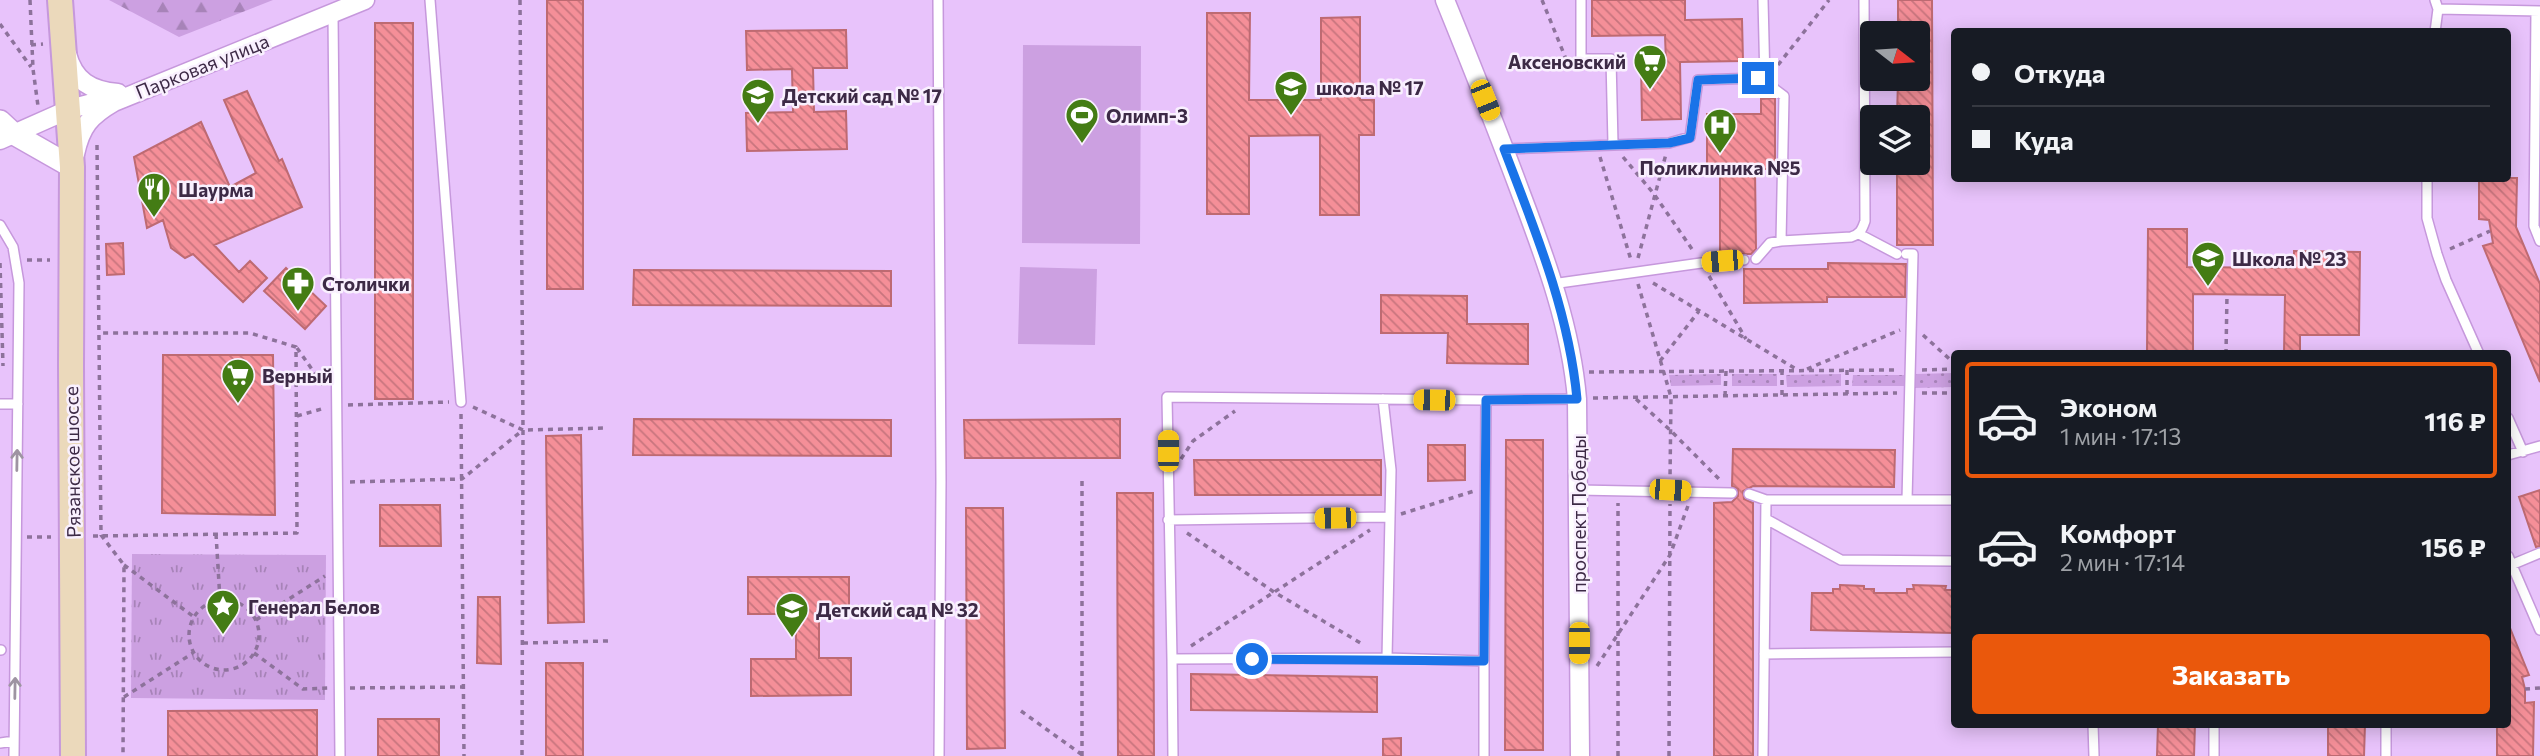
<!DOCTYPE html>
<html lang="ru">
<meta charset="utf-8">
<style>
:root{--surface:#171b24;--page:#242831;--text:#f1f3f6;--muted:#9ea1a6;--line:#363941;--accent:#ea580c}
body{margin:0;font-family:Commissioner,sans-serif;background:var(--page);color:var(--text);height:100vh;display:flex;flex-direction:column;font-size:26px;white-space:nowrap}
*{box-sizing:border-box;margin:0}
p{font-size:23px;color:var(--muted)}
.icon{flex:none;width:38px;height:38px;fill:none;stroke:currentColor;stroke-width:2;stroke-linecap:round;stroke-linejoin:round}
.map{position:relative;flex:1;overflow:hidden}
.details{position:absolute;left:1951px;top:350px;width:560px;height:378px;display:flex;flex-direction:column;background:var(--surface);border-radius:7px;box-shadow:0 4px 18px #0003}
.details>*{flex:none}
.banner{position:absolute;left:1951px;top:28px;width:560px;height:154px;border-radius:7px;box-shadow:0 4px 18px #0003;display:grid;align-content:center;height:154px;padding:0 21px;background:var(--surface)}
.needle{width:46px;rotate:107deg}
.tools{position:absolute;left:1860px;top:21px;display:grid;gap:14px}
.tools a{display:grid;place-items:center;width:70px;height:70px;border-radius:7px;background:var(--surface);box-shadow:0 4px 18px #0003;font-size:35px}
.end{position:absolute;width:32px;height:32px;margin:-16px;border:9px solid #1a73e8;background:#fff;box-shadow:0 0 0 4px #fff}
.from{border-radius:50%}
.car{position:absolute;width:21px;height:42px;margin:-21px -10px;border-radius:9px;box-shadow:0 0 5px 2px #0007;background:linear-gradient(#f5c518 24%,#345 0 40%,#f5c518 0 76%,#345 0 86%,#f5c518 0)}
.banner b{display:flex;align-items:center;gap:24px;height:66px;font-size:26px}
.banner b+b{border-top:2px solid var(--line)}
.banner i{width:18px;height:18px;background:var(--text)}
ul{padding:12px 0 0;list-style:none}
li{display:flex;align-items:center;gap:21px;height:116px;margin:0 14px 10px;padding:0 7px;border:4px solid transparent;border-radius:7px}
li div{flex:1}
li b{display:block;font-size:26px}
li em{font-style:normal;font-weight:700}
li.active{border-color:var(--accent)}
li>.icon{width:63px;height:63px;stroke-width:1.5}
.button{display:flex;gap:14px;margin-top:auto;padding:14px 21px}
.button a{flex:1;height:80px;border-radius:7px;background:var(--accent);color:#fff;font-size:28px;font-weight:700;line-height:80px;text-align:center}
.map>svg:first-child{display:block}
</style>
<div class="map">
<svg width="2540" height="756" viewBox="0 0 2540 756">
<defs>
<pattern id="grass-dots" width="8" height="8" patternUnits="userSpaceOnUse" patternTransform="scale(1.75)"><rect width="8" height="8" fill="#cca0e1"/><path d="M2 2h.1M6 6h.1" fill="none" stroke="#a783b8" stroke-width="1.8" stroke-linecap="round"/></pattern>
<pattern id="forest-firs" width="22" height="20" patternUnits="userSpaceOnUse" patternTransform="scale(1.75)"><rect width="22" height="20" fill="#cca0e1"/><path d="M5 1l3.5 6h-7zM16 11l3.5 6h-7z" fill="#a783b8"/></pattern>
<pattern id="park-tufts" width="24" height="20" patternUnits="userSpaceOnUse" patternTransform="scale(1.75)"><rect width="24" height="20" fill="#cca0e1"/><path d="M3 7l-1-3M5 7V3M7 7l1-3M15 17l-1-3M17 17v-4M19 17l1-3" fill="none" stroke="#a783b8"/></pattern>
<pattern id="building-back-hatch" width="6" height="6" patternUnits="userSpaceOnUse" patternTransform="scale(1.75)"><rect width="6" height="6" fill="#f58f98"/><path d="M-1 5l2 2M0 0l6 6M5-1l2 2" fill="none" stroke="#c8757e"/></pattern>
</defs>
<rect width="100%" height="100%" fill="#e8c3fb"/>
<!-- grass -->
<path fill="url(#grass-dots)" d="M1955,373v14l-41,1v-14z
M1721,374v11l-50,1 -2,-11z
M1732,374h45v12h-45z
M1841,374v12l-54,1 -1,-12z
M1853,375h52l-1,11h-52z"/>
<!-- forest -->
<path fill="url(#forest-firs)" d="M109,0h164l-94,37z"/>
<!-- park -->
<path fill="url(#park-tufts)" d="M132,554l194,1 -1,145 -194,-2z"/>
<!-- pitch -->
<path fill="#cca0e1" d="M1023,45l118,1 -1,198 -118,-1z
M1020,267l77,2 -2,76 -77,-1z"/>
<!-- building -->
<path fill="url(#building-back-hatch)" stroke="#be6a72" stroke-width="2" d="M547,0h36v289h-36z
M1592,0h93v20l57,-1 1,42 -63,1 1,57 -39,1 -1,-56h25l-1,-29 -73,1z
M1898,0h34l1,245h-36v-82h21v-46h-21l1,-38h20v-46h-20z
M1207,13h43l-1,87h72v-82l39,-1v83h14v35h-15v80h-39v-80l-71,1v78h-42z
M375,23h38v376h-38z
M846,30l1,38h-34l1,44 32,-1 1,38 -100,2 -1,-38 47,-1 -1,-43 -45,1 -1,-39z
M247,91l32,70 3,-2 20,48 -88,38 25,27 11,-11 17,17 -24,24 -50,-48 -8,4 -14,-10 -8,-28 -16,8 -13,-71 67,-35 29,65 26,-14 -32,-73z
M1775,98v71h-20l1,80 -5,5h-31v-78h-13v-62h54v-15z
M2479,178h38l-1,49 24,57v98l-57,-136 10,-3 -4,-23 -10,-1z
M2148,229h39v38l107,1v-17l66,1 -1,83h-59v19h-16l1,-59 -92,-1v60h-46z
M123,243l1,31 -17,1 -1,-31z
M1828,263l78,1 -1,33h-78v5l-83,1v-34h84z
M286,268l40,38 -21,23 -41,-38z
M634,270l257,1v35l-258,-1z
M1381,295l86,1v28h61v40l-81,-1 1,-30h-67z
M163,355h110l2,160 -113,-2z
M634,419l257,1v36l-258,-1z
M1120,419v39h-155l-1,-38z
M581,435l3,187 -36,1 -2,-187z
M1506,440h37v310h-38z
M1428,445h37v35l-37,1z
M1733,449l162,1 -1,37 -141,-1 -10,5 1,8 9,4v253h-39v-253l18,-1 6,-6v-7l-6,-3z
M1194,460h187v35h-186z
M2540,490v56l-4,1 -17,-50z
M1117,493h36l1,263h-36z
M380,505h60l1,41h-61z
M966,508h37l2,240 -38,1z
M748,577h101v37h-30v44h32v37l-100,1v-37h45v-45h-48z
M1840,585l24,1v3h10v4h33v-4h7l-1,-4 33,1 -1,4h8v4h2v39l-144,-3 1,-37h21v-4h7z
M478,597h22l1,67 -24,-1z
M2508,623l21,52 -7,2 3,12v14l9,-1 -1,54h-36v-32h11z
M546,663h37v93h-37z
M1191,674l186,3v35l-186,-2z
M317,710v46h-149v-45z
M378,719h61v37h-61z
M2158,724h37l-1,32h-37z
M2328,724h37l-1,32h-36z
M1401,738v18h-18v-17z"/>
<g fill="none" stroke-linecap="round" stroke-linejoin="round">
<defs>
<path id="service" d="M430,0l31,402
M938,0l3,481 -2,275
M1581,0v59h30l2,85
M1763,0l2,82 19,14 -3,145
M2435,0l3,9 -3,23
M2438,9l102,2
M2536,11l-2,215 6,15
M333,14l7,742
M1504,149l165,-6 21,-6 8,-57 60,-2 7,4
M2427,178v40l10,36 9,26 33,74
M0,225l13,22 6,36 -5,473
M1859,234l38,20
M1906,254h7l-6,246
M1756,259l14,-16 11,-2 70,-4c9,-3 11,-7 14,-16l-1,-221
M1552,284l149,-21 43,-3
M1383,399l8,71 -4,188
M0,404h18
M2508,418l15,34
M2508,455l32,-9
M1578,490l154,3
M1749,494l17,6
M1766,519l75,41 114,1
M1168,520l222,-3
M2508,556l32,74
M2511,565l29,-12
M0,650h1
M1764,654l191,-2
M1172,659l-5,-262 319,3 91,-1
M1484,661v95
M2093,724l1,32
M0,743l14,-2
M1173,756l-1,-97 215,-1 97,3 2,-261
M1763,756l3,-256h189
M2214,756v-32
M2386,756v-32"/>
<path id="minor" d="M1445,0c26,64 52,129 76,194 25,66 50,134 56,205l3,357
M67,54c7,27 24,37 51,39
M0,140l70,-31 41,-11
M75,154c6,-28 15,-38 39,-52l251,-102"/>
<path id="tertiary" d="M0,121l14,13 58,33"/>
<path id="secondary" d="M60,0l12,167 -1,198 2,391"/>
</defs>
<!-- service casing -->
<use href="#service" stroke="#c698dc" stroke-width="12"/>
<!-- minor casing -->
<use href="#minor" stroke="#c698dc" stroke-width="21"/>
<!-- tertiary casing -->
<use href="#tertiary" stroke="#c698dc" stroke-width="24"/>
<!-- secondary casing -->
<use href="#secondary" stroke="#c698dc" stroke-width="28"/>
<!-- path -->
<path stroke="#8d729b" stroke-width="3.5" stroke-dasharray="5 5" stroke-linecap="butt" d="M30,0l3,69 5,37
M520,0l3,430 -1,326
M1542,0l24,59h4
M0,24l31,43
M31,45l12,-1
M1778,65l51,-65
M97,145l4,390 23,30 -1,191
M1600,157l31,103
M1623,157l31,37 40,58
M2450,249l40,-18
M1638,258l28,-104
M27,260h23
M0,263l3,103
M1709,276l37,63
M1653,283l143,86
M1638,284l33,113 -1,82
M1923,335l32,29
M297,348l26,37
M2226,354l1,-60
M1660,361l39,-50
M1807,369l93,-39
M1847,370v24
M1922,370l33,-1
M1589,372l308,-2
M1922,393h33
M1782,395v-25
M1725,396l1,-25
M1593,398l304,-5
M1636,399l34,31 49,49
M348,405l101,-3
M473,407l50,23 80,-2
M461,414l3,342
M297,416l28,-8
M1181,459l12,-18 42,-30
M1082,481v275
M350,482l112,-3 61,-49
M1401,514l73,-23
M1187,533l87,59 90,53
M216,534l4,66
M93,536l204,-3 -1,-186 -46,-14h-151
M27,537h24
M124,565l70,52
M189 635a35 35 0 1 1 70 0a35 35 0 1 1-70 0Z
M256,620l69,-44
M523,643l85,-2
M1191,646l179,-116
M254,653l49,36 26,-1
M1597,666l73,-111 19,-52
M350,688l114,-1
M2525,689l15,-1
M124,697l69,-44
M1021,711l60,43
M1618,756v-253
M1669,756l1,-252"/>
<!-- service -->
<use href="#service" stroke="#fff" stroke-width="9"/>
<!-- minor -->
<use href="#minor" stroke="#fff" stroke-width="18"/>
<!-- tertiary -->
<use href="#tertiary" stroke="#fff" stroke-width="21"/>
<!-- secondary -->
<use href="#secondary" stroke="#ebd9bb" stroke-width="24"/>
</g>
<!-- one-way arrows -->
<defs><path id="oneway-shaft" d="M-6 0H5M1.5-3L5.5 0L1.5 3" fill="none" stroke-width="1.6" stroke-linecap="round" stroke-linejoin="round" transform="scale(1.75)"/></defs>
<g stroke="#9e94a2">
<use href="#oneway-shaft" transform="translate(17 460) rotate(-89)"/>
<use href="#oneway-shaft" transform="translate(15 688) rotate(-89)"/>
</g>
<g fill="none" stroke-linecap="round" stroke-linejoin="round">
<!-- route -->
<path stroke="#1a73e8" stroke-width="9" d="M1252,659l232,2 2,-261 91,-1c-8,-87 -42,-169 -73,-250l165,-6 21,-5 8,-58 60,-2"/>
</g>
<!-- icons -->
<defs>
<symbol id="supermarket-pin" viewBox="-11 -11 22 30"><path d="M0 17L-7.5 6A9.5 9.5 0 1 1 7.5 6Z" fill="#447c14" stroke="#f9f0fe"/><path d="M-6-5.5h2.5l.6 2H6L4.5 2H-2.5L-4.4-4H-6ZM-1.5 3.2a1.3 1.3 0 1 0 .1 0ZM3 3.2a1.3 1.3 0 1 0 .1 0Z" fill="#fff"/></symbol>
<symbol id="school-pin" viewBox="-11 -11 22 30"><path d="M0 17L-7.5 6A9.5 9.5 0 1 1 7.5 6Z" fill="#447c14" stroke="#f9f0fe"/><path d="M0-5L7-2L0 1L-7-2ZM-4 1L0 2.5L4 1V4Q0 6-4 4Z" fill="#fff"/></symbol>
<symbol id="stadium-pin" viewBox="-11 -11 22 30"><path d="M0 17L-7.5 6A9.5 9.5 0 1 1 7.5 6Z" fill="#447c14" stroke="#f9f0fe"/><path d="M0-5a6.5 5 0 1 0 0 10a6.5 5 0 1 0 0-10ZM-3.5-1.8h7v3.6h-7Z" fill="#fff"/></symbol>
<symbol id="hospital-pin" viewBox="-11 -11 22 30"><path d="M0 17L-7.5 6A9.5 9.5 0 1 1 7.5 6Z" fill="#447c14" stroke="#f9f0fe"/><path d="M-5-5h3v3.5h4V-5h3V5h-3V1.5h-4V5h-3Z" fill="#fff"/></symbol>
<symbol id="restaurant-pin" viewBox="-11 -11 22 30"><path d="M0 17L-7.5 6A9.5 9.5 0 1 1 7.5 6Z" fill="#447c14" stroke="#f9f0fe"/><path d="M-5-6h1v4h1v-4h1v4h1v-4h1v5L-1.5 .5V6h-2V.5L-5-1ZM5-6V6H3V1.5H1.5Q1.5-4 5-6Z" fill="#fff"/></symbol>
<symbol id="pharmacy-pin" viewBox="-11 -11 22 30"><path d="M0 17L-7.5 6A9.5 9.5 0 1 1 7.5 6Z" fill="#447c14" stroke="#f9f0fe"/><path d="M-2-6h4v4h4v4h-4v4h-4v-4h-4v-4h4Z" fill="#fff"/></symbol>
<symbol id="sight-pin" viewBox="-11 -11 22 30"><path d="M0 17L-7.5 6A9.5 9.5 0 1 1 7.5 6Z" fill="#447c14" stroke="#f9f0fe"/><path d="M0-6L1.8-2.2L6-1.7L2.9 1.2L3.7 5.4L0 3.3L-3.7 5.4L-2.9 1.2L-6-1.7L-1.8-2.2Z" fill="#fff"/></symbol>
</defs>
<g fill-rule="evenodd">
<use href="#supermarket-pin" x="1631" y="42" width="38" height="52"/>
<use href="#school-pin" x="1272" y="68" width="38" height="52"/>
<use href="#school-pin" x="739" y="76" width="38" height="52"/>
<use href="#stadium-pin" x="1063" y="96" width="38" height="52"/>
<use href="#hospital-pin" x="1701" y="106" width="38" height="52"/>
<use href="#restaurant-pin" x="135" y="170" width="38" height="52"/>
<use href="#school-pin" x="2189" y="239" width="38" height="52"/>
<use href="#pharmacy-pin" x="279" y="264" width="38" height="52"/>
<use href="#supermarket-pin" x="219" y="356" width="38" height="52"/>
<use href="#sight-pin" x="204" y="587" width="38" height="52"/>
<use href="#school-pin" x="773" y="590" width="38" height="52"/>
</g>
<g text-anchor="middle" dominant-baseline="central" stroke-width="5" stroke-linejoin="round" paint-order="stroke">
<!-- poi labels -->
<g font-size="19" font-weight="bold" fill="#3d2a46" stroke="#f9f0fe" text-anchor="start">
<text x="1626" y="61" text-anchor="end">Аксеновский</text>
<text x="1316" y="87">школа № 17</text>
<text x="782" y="95">Детский сад № 17</text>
<text x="1106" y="115">Олимп-3</text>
<text x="1720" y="167" text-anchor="middle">Поликлиника №5</text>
<text x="178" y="189">Шаурма</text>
<text x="2232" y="258">Школа № 23</text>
<text x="322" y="283">Столички</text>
<text x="262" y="375">Верный</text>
<text x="248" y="606">Генерал Белов</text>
<text x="816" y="609">Детский сад № 32</text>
</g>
<!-- street labels -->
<g font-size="19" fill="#3d2a46" stroke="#f9f0fe">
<text transform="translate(202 66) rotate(-22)">Парковая улица</text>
<text transform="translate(72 462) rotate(-91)">Рязанское шоссе</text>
<text transform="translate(1578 514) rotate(-90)">проспект Победы</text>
</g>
</g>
</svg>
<div class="tools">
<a><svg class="needle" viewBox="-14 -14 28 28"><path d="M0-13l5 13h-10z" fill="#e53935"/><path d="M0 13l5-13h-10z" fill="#9ea1a6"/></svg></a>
<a><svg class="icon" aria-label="layers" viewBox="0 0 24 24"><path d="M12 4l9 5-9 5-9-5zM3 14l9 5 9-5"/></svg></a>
</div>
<i class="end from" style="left:1252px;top:659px"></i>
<i class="end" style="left:1758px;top:78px"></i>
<i class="car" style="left:1485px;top:100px;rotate:158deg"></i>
<i class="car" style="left:1722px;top:261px;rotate:265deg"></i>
<i class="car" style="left:1434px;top:400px;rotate:271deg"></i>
<i class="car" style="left:1168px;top:451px;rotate:0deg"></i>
<i class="car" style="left:1670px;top:490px;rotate:93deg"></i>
<i class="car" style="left:1335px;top:518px;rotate:269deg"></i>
<i class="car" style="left:1579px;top:643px;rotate:180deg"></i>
<div class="banner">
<b><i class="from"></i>Откуда</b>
<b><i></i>Куда</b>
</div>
<section class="details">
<ul>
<li class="active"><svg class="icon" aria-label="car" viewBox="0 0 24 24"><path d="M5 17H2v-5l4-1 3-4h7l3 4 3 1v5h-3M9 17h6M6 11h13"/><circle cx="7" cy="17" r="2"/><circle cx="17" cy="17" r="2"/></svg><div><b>Эконом</b><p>1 мин · 17:13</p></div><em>116 ₽</em></li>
<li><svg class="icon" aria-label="car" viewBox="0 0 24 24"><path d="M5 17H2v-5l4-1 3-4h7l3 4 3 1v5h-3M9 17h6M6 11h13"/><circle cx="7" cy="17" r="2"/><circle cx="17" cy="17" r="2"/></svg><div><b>Комфорт</b><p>2 мин · 17:14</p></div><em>156 ₽</em></li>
</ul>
<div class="button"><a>Заказать</a></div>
</section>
</div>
